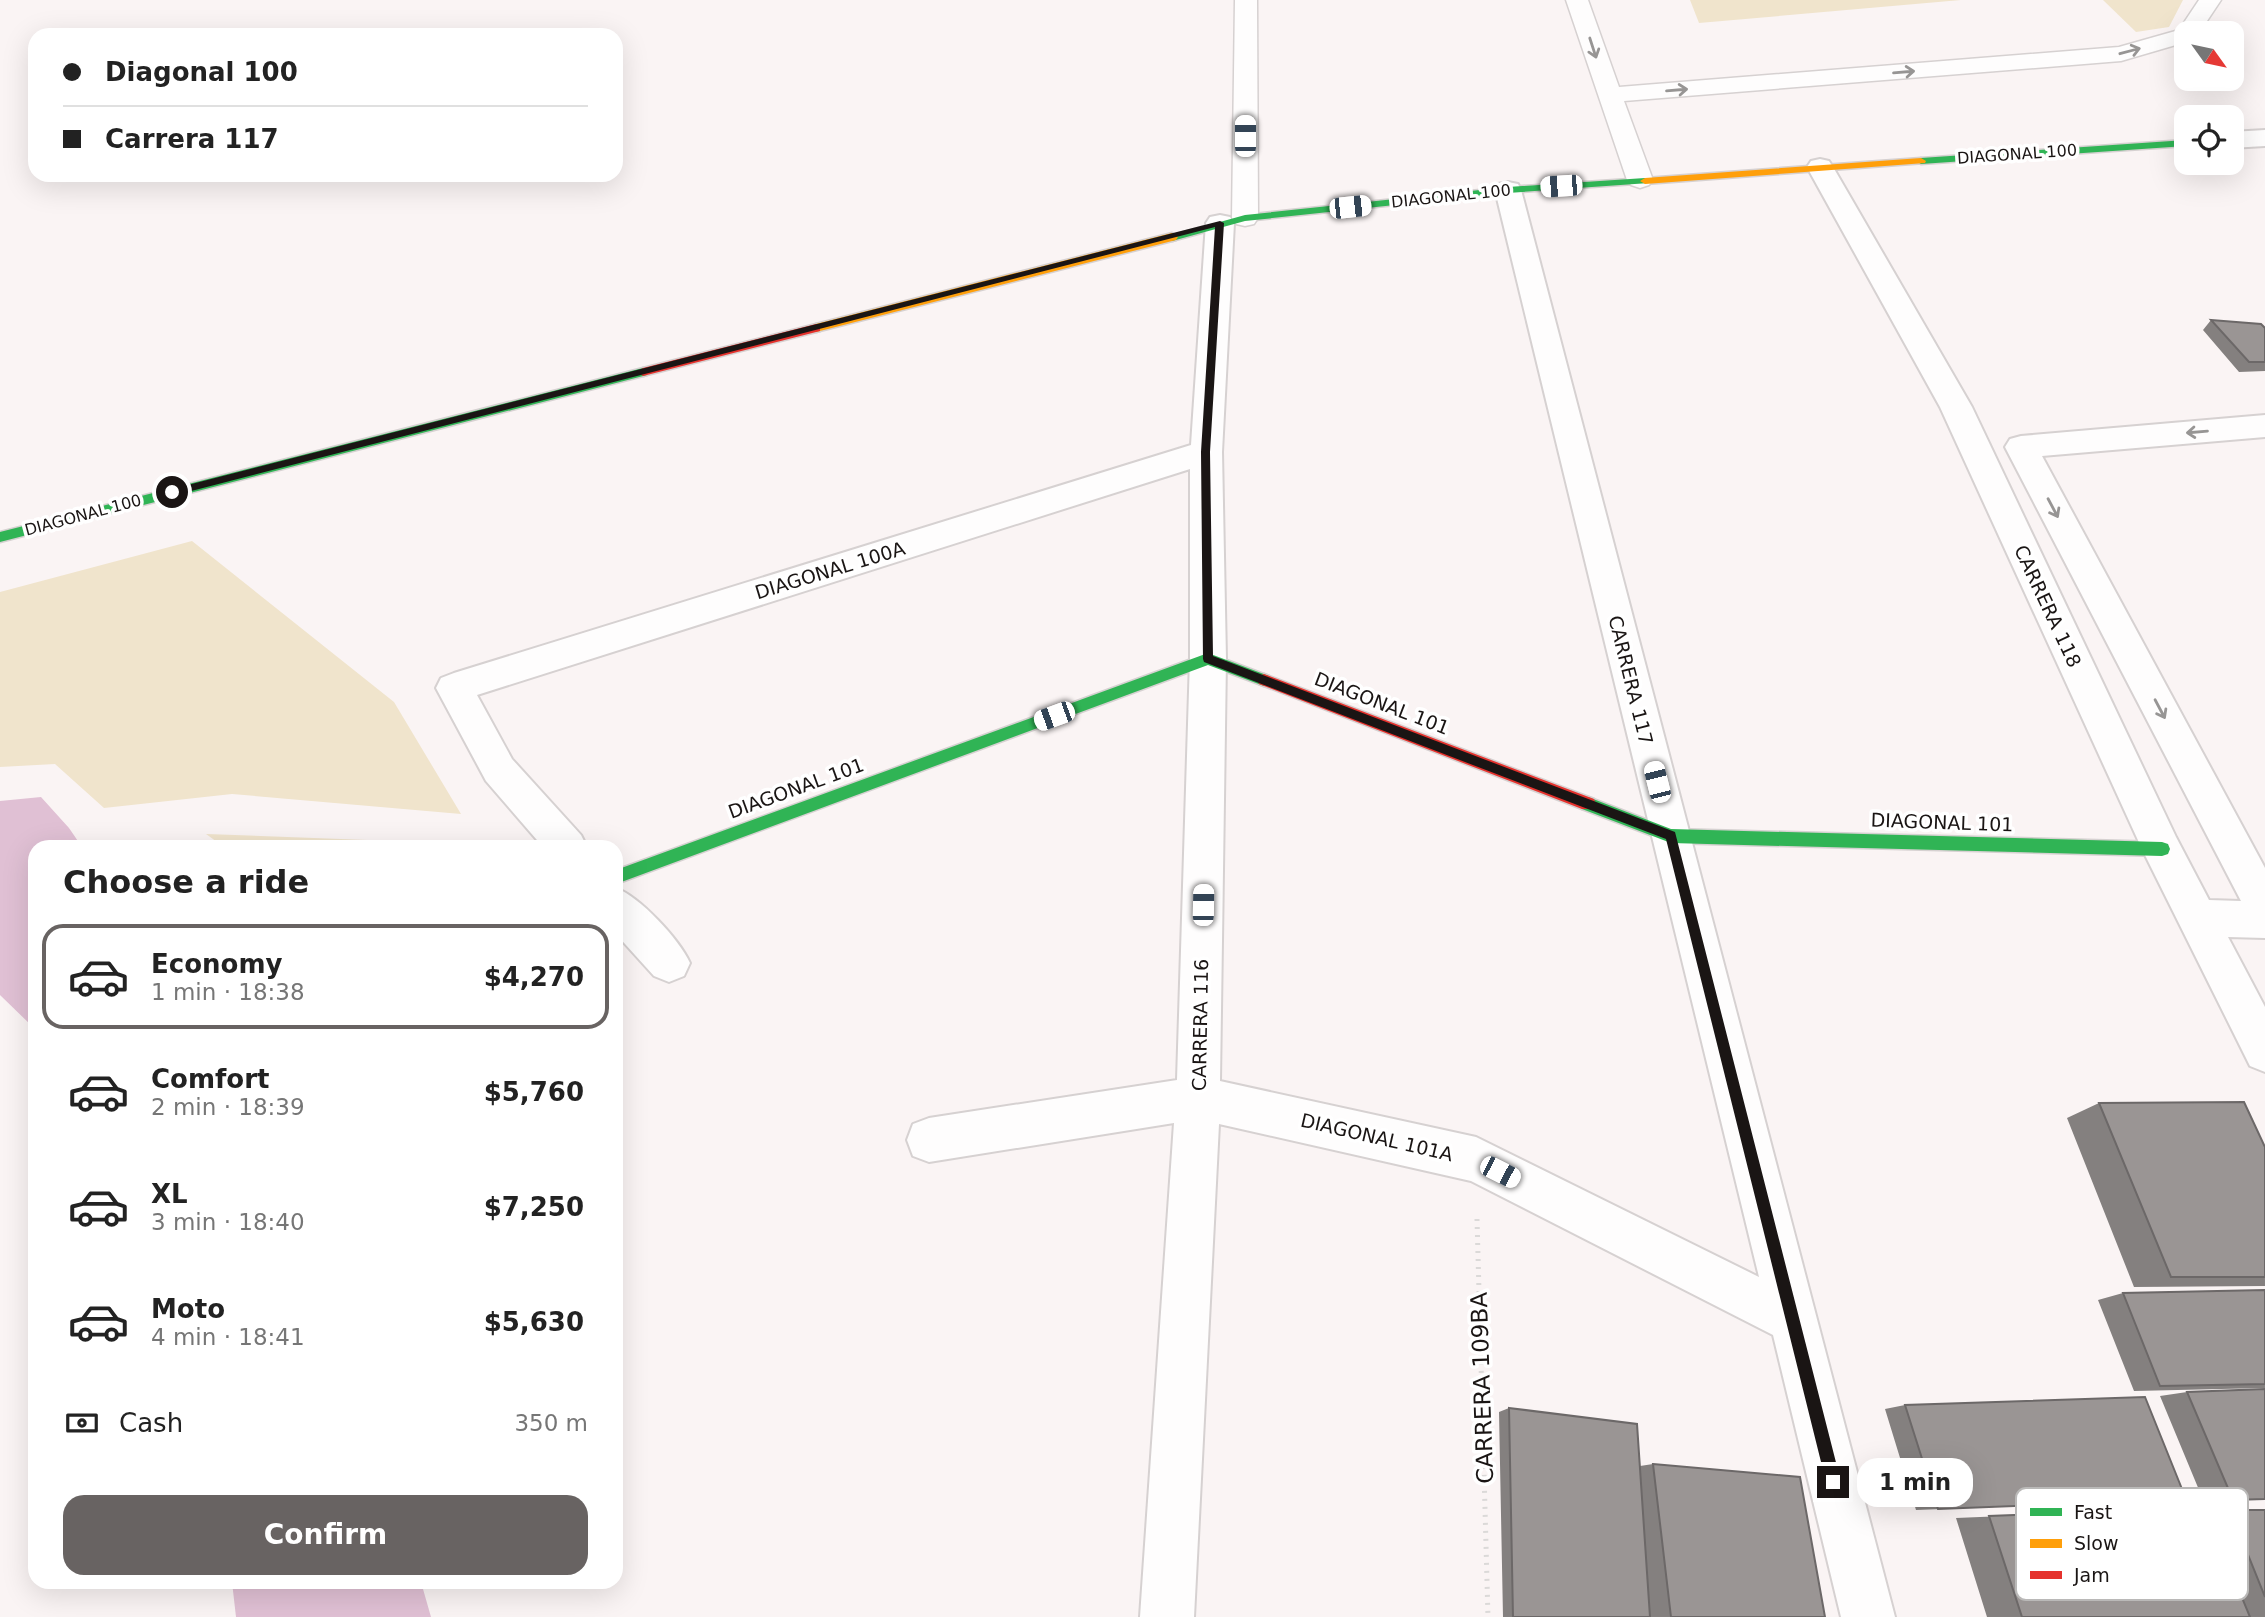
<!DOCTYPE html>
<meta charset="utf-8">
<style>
:root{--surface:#fff;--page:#f2f2f2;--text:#222;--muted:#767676;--line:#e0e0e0;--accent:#686362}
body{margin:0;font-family:"DejaVu Sans",sans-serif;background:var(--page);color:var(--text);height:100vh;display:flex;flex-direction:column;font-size:26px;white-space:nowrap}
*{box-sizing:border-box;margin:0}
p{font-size:23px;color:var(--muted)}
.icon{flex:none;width:38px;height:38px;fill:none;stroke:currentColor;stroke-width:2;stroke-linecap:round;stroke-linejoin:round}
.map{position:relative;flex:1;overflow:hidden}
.details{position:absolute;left:28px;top:840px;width:595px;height:749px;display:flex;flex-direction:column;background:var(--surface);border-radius:21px;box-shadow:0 7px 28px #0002}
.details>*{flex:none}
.banner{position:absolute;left:28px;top:28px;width:595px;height:154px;border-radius:21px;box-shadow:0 7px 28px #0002;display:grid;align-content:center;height:154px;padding:0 35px;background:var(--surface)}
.needle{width:46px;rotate:123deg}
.tools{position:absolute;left:2174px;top:21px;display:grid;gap:14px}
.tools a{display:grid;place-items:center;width:70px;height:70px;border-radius:14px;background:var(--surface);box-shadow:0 7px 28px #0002;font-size:35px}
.end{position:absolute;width:32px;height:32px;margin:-16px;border:9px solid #1a1514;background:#fff;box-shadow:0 0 0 4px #fff}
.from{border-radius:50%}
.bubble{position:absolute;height:49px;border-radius:21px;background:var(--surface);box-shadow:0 7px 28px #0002;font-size:23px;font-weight:700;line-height:49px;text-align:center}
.car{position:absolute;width:21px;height:42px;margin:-21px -10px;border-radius:9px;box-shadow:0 0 5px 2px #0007;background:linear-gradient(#fff 24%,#345 0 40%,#fff 0 76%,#345 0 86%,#fff 0)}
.banner b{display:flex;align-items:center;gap:24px;height:66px;font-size:26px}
.banner b+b{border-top:2px solid var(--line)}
.banner i{width:18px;height:18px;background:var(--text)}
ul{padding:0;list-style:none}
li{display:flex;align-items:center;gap:21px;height:105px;margin:0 14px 10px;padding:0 21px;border:4px solid transparent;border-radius:21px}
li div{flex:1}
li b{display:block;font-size:26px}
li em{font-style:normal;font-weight:700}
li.on{border-color:var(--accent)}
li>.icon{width:63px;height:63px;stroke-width:1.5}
h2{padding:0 35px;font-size:32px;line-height:84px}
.pay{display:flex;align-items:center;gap:18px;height:77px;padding:0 35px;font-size:26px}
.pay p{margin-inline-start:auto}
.button{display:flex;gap:14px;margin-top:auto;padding:14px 35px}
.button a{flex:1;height:80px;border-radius:21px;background:var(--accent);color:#fff;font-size:28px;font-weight:700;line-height:80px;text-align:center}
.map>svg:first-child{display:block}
</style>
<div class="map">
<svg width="2265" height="1617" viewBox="0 0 2265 1617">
<rect width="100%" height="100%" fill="#faf4f4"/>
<!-- green -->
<path fill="#f0e4cc" d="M1690,0h271l-262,23z
M2103,0h80l-14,27 -33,5z
M192,541l202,161 67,112 -229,-20 -128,14 -49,-44 -55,3v-175z
M206,834l241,9 3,4h-226z"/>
<!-- water -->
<path fill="#e0c0d4" d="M41,797l28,31 13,19h-47v182l-35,-34v-194z
M232,1582h189l10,35h-195z"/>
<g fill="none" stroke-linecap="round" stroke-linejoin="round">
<defs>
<path id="lane" d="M1235,0h22l1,218 -4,6 -9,2 -9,-2 -4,-6z
M1566,0h22l31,87 500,-40 60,-17 20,-30h22l-22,33h-13v9l-65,19 -497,40 29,79 -4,5 -9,3 -9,-3 -4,-5z"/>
<path id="street" d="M2265,130v16l-34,2v-16z
M1820,159l9,2 4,6 139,240 204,430 33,63 32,1 -236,-454 5,-8 11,-3 244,-21v22l-223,19 223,412v70l-37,-1 37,70v65l-15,-6 -108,-217 -202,-442 -133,-240 4,-6z
M1508,182l10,2 3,6 374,1427h-54l-68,-282 -302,-154 -252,-57 -25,493h-54l34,-494 -245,39 -16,-6 -6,-16 6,-16 16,-6 248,-38 13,-421v-190l-713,226 35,64 69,76 6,12h-44l-57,-66 -50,-93 5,-10 13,-5 737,-228 15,-222 4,-6 10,-2 10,2 4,6 -12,229 4,207 -6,422 256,56 283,140 -264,-1087 3,-6z
M616,888c24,9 63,51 74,75l-6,13 -15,6 -15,-6 -38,-42z"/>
<path id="fast" d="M2186,140v6l-265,18 -5,-3 5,-3z
M1645,178l4,1v4l-141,10 -263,28 -73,20 -6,-4 79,-22 263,-28z
M643,368l4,1v6l-647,167v-10z
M1208,653l61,23 2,4 -7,6 -56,-21 -592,219v-14z
M1588,797l83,32 491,13 6,2 2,5 -2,5 -6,2 -491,-13 -89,-34 -2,-5 2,-5z"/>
<path id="slow" d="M1921,158l5,3 -1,2 -280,21 -5,-3 5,-3z
M1172,233l6,4 -2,3 -360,92 -6,-4 6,-4z"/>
<path id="jam" d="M816,324l4,1v6l-177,45 -6,-4 6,-4z
M1264,674l330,125 2,5 -2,5h-12l-323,-125 -2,-4 2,-4z"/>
</defs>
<!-- lane casing -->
<use href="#lane" stroke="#d6d1d1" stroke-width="3"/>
<!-- street casing -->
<use href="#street" stroke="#d6d1d1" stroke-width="4"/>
<!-- fast casing -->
<use href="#fast" stroke="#d6d1d1" stroke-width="3"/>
<!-- slow casing -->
<use href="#slow" stroke="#d6d1d1" stroke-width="3"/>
<!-- jam casing -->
<use href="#jam" stroke="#d6d1d1" stroke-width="3"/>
<!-- path -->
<path stroke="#dbd9d8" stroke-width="5" stroke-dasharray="2 6" stroke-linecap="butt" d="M1477,1219l11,398"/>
<!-- lane -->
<use href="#lane" fill="#fefdfd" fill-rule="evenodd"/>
<!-- street -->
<use href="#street" fill="#fefdfd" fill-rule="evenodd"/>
<!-- fast -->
<use href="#fast" fill="#30b455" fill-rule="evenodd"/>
<!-- slow -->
<use href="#slow" fill="#ff9f0a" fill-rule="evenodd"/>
<!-- jam -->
<use href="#jam" fill="#e5322d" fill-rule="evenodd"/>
</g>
<!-- wall -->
<path fill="#84807f" d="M2211,320l54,8v43l-26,1 -36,-42z
M2099,1103l166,44v139l-131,1 -67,-169z
M2265,1290v98l-131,3 -36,-91 25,-7z
M2187,1392l78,107 -61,3 -44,-106z
M1905,1405l253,96 -242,9 -31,-101z
M1509,1408l131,58 13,-2 172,153h-322l-4,-205z
M2205,1508l2,3 58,-1v107h-278l-31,-99z"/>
<!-- building -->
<path fill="#9a9594" stroke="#6c6868" stroke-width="2" d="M2211,320l50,4 4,4v34h-16z
M2244,1102l21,45v130h-94l-72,-174z
M2265,1290v94l-105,2 -37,-93z
M2265,1389v110l-32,1 -46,-108z
M2145,1397l41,102 -248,10 -33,-104z
M1509,1408l128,16 13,193h-137z
M1653,1464l147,13 25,140h-154z
M2205,1508l45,109h-228l-33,-101z
M2230,1510h35v87z"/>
<!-- one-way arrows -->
<defs><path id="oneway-shaft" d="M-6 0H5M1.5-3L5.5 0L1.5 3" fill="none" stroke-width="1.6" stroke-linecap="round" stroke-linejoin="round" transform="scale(1.75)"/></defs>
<g stroke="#979594">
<use href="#oneway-shaft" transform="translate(1593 48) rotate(72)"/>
<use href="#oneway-shaft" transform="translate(2130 51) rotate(-15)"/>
<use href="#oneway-shaft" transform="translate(1904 72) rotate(-5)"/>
<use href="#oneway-shaft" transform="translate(1677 90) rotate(-5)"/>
<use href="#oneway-shaft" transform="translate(2197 432) rotate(175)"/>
<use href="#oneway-shaft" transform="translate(2053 508) rotate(62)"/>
<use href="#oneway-shaft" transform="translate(2160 709) rotate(62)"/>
</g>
<!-- route -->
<path fill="#1a1514" d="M1220,221l4,2 -14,229 3,204 462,176 166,650 -2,5 -6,2 -5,-2 -2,-5 -160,-643 -462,-177 -1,-3 -2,-207 14,-225 -1043,269 -5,-4 5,-3z"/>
<g text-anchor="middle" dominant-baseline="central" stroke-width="7" stroke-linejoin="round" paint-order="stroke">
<!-- far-street labels -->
<g font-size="16" fill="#1a1514" stroke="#fff">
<text transform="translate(2017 154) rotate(-4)">DIAGONAL 100</text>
<text transform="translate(1451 196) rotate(-6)">DIAGONAL 100</text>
<text transform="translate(83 515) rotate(-15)">DIAGONAL 100</text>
</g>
<!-- street labels -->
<g font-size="19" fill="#1a1514" stroke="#fff">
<text transform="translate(830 570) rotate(-17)">DIAGONAL 100A</text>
<text transform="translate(2048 606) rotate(65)">CARRERA 118</text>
<text transform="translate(1631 680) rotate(76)">CARRERA 117</text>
<text transform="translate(1382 703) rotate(21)">DIAGONAL 101</text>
<text transform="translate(796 788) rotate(-20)">DIAGONAL 101</text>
<text transform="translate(1942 822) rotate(2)">DIAGONAL 101</text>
<text transform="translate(1200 1025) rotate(-89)">CARRERA 116</text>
<text transform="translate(1377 1137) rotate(13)">DIAGONAL 101A</text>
</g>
<!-- near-street labels -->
<g font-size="23" fill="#1a1514" stroke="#fff">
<text transform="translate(1482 1388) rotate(-92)">CARRERA 109BA</text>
</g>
</g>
<!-- legend -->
<rect x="2016" y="1488" width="232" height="112" rx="10" fill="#fff" stroke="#bab9b8" stroke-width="2"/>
<rect x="2030" y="1508" width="32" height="8" fill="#30b455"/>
<rect x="2030" y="1539" width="32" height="9" fill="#ff9f0a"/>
<rect x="2030" y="1571" width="32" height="8" fill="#e5322d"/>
<g font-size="19" fill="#1a1514">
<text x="2074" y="1519">Fast</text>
<text x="2074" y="1550">Slow</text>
<text x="2074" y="1582">Jam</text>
</g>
</svg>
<div class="tools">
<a><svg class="needle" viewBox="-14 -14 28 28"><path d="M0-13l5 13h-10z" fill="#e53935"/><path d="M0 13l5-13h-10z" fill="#767676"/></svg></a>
<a><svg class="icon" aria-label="locate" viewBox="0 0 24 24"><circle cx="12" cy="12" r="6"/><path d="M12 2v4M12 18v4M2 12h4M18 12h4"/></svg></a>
</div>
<i class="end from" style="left:172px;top:492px"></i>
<i class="end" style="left:1833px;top:1482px"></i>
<div class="bubble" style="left:1857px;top:1458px;width:116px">1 min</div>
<i class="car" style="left:1245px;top:136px;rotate:0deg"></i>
<i class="car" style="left:1561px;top:186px;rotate:266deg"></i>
<i class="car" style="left:1350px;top:207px;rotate:84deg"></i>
<i class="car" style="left:1054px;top:716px;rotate:250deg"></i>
<i class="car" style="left:1657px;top:782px;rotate:346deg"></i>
<i class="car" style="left:1203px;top:905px;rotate:1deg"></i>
<i class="car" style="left:1500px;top:1172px;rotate:117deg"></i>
<div class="banner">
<b><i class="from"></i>Diagonal 100</b>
<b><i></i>Carrera 117</b>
</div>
<section class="details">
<h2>Choose a ride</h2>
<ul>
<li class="on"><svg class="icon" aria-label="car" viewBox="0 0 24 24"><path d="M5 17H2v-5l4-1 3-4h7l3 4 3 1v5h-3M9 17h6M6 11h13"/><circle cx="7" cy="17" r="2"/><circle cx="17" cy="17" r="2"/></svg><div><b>Economy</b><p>1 min · 18:38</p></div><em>$4,270</em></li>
<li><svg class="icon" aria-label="car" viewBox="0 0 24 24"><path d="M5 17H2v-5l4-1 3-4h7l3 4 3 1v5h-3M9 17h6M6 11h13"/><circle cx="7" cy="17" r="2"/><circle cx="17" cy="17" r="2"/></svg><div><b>Comfort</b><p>2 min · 18:39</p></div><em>$5,760</em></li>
<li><svg class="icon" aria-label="car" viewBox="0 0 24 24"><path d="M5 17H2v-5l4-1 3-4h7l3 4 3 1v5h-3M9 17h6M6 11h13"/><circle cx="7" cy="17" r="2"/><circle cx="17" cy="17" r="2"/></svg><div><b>XL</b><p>3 min · 18:40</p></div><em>$7,250</em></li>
<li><svg class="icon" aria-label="car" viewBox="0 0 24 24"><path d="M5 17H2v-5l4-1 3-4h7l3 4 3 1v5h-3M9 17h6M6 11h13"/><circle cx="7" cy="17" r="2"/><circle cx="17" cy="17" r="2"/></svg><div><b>Moto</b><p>4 min · 18:41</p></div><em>$5,630</em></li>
</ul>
<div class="pay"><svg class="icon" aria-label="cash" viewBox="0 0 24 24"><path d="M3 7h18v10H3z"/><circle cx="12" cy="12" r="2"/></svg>Cash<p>350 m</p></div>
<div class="button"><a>Confirm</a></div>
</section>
</div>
